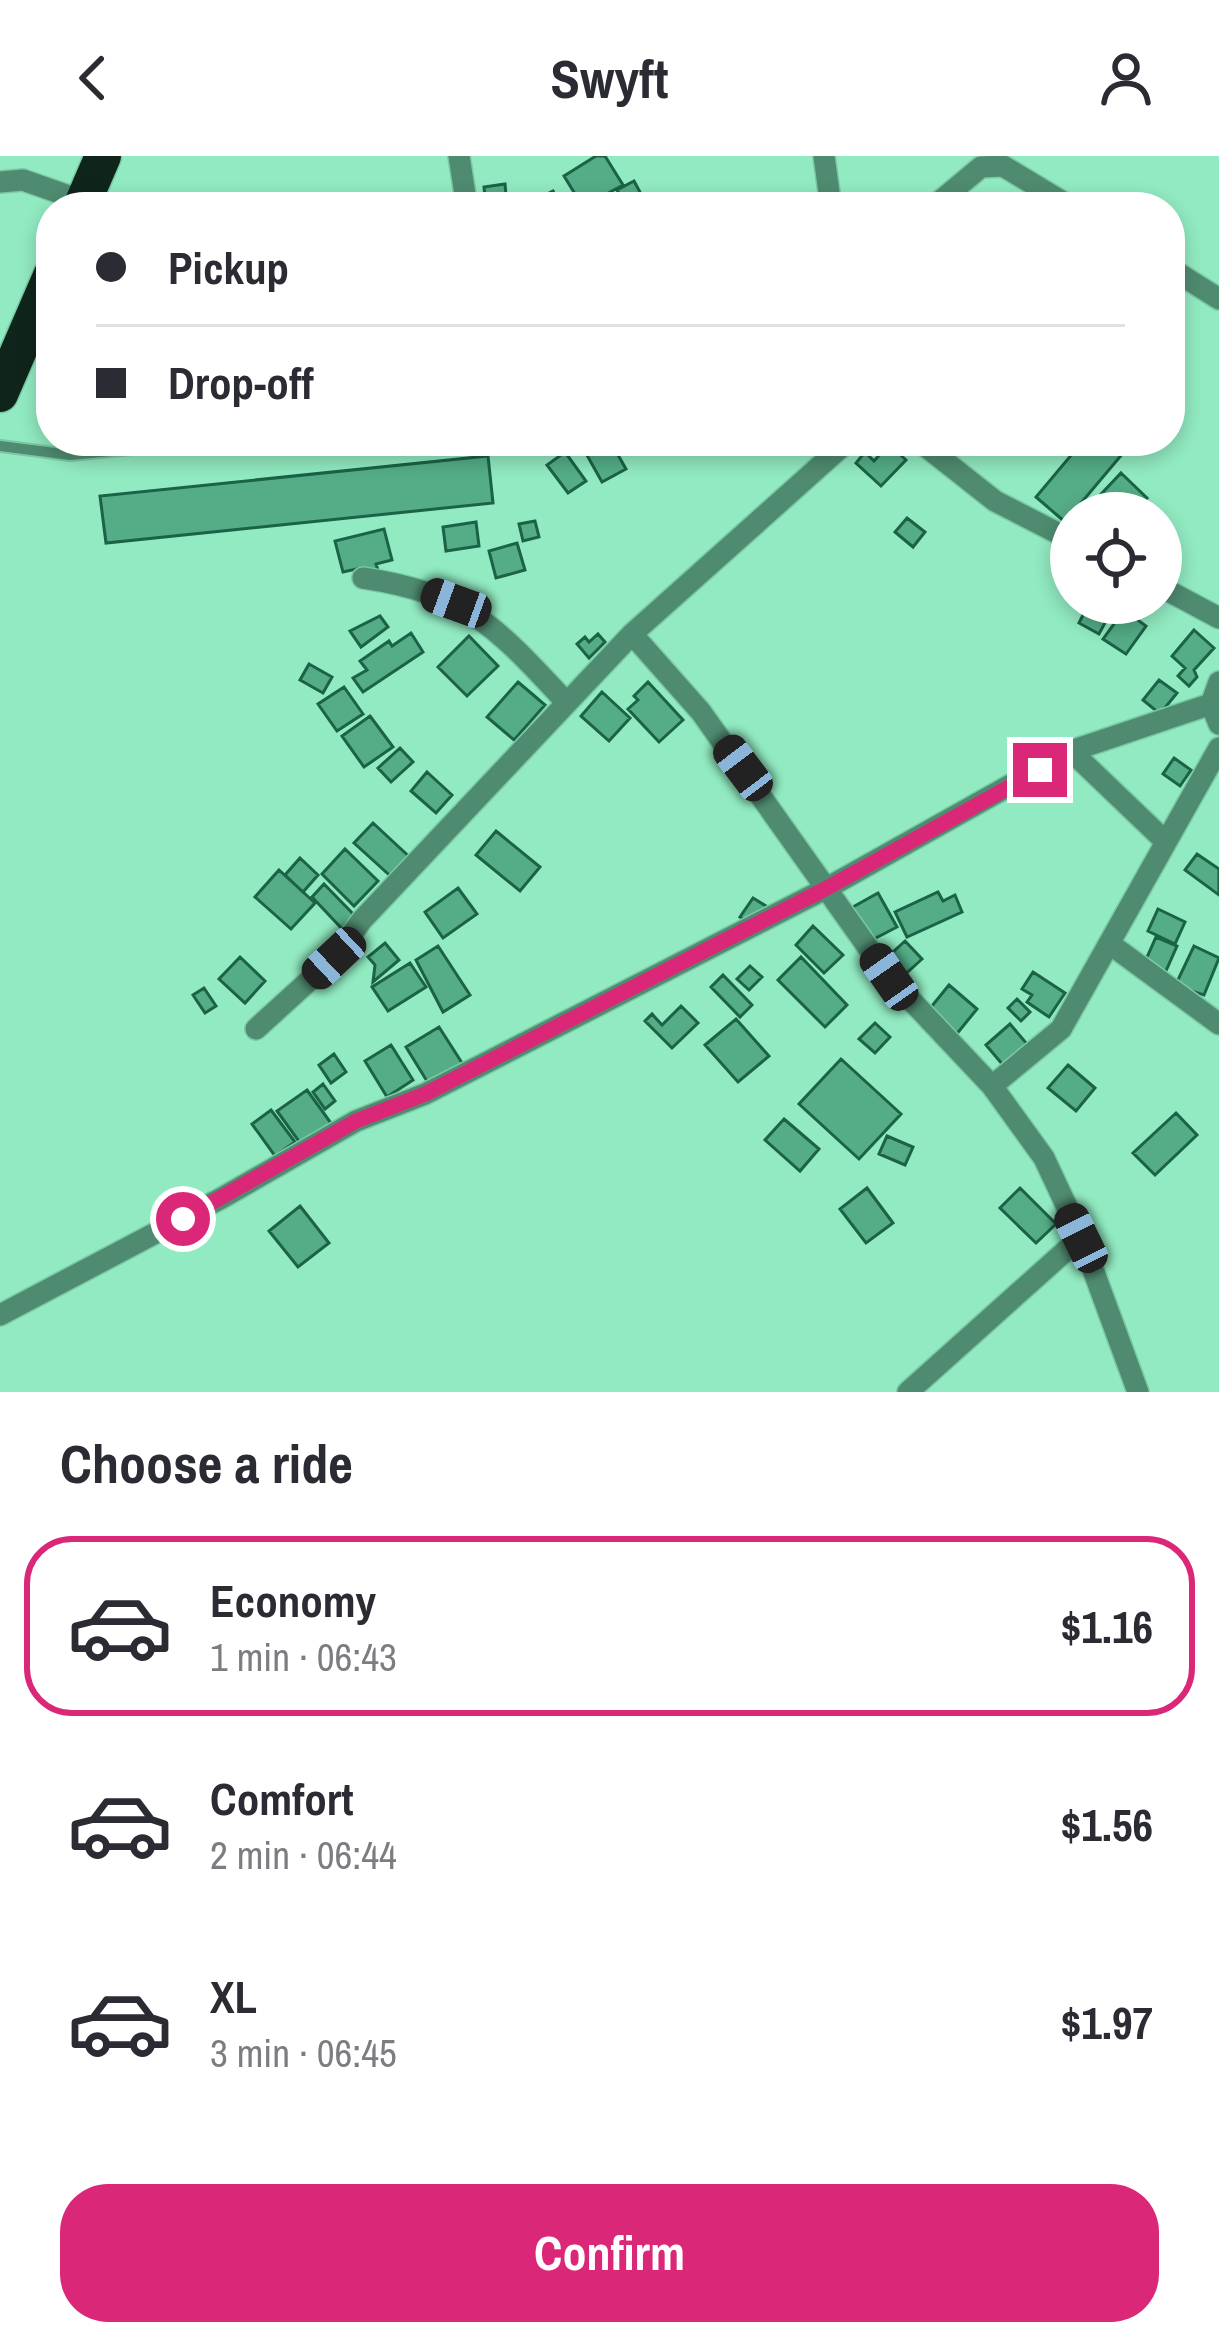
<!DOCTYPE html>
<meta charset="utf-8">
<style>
:root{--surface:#fff;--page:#f2f2f3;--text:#2b2b33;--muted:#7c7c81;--line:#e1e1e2;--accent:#db2777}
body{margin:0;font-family:"Archivo Narrow",sans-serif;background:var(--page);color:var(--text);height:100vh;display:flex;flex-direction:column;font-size:45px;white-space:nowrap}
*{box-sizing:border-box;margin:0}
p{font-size:39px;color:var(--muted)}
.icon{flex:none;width:66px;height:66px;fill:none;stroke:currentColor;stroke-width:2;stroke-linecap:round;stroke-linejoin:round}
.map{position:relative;height:1236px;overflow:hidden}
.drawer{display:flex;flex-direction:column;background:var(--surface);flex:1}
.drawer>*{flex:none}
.hud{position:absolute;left:36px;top:36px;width:1149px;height:264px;border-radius:48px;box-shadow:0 6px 18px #0003;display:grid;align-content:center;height:264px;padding:0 60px;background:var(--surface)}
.tools{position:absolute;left:1050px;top:336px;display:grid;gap:24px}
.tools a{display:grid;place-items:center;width:132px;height:132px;border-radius:50%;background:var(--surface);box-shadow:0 6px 18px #0003;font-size:60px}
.end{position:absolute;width:54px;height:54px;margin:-27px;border:15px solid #db2777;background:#fff;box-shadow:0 0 0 6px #fff}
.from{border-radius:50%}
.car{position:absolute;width:36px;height:72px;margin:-36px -18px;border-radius:15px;box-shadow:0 0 9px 3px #0007;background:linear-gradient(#222 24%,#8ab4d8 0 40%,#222 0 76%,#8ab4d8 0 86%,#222 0)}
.hud b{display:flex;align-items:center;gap:42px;height:114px;font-size:45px}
.hud b+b{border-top:3px solid var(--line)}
.hud i{width:30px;height:30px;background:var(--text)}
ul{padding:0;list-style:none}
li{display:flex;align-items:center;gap:36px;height:180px;margin:0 24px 18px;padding:0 36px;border:6px solid transparent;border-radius:48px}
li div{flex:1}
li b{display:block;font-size:45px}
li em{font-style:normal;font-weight:700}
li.current{border-color:var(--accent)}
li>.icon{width:108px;height:108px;stroke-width:1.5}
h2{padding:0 60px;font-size:54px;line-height:144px}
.cta{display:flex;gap:24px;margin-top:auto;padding:24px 60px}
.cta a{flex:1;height:138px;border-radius:48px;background:var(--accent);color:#fff;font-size:48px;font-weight:700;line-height:138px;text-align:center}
header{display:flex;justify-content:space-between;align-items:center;height:156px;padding:0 60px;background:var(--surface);font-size:54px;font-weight:700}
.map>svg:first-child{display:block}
</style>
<header><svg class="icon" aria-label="back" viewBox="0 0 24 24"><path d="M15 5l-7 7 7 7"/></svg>Swyft<svg class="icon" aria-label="person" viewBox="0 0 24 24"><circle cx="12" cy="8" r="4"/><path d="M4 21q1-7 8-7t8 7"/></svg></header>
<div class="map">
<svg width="1219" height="1236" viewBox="0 0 1219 1236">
<rect width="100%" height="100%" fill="#91eac1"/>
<!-- building -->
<path fill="#54ad87" stroke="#1b6247" stroke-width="3" d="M596,0h9l18,29 -40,22 -19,-31z
M634,25l14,26h-22l-9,-17z
M505,28l2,23h-21l-2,-20z
M553,35l9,16h-29l-3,-4z
M918,39l2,9 -4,3h-55l-1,-4z
M579,285h31l16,28 -24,13z
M1083,285l13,11 9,-11h5l14,11 -59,70 -29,-25z
M889,288l17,16 -25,26 -25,-23 9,-11 9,9z
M565,296l21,29 -18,12 -21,-28z
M488,300l5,47 -387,40 -6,-47z
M1121,317l26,25 -14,15h-37l-7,-6z
M907,362l18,14 -12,15 -18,-15z
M535,365l4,16 -16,4 -4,-17z
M476,366l3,24 -33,5 -3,-24z
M384,373l8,31 -16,4 2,6 -16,4 -1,-6 -18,4 -8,-31z
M517,387l8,27 -29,8 -7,-27z
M1089,447l25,3 -15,28 -20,-11z
M1124,454l22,16 -20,28 -23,-15z
M380,460l8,11 -27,20 -11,-16z
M1194,474l20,18 -20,22 3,7 -8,9 -11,-10 7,-8 -13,-12z
M411,477l12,19 -60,40 -10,-14 14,-8 -7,-9 29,-20 3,5z
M598,478l7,8 -16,16 -12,-14 8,-7 4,5z
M469,480l29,30 -31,30 -29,-29z
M309,508l23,13 -9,16 -23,-13z
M1159,524l18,13 -17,21 -17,-14z
M518,526l27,23 -31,35 -27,-23z
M648,526l35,38 -24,22 -31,-33 10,-9 -4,-4z
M344,531l19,27 -26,17 -19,-27z
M602,536l28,26 -21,23 -28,-25z
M370,560l23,31 -29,20 -22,-31z
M400,592l13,14 -22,20 -13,-14z
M1174,602l17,12 -11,16 -17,-12z
M427,616l25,23 -16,18 -25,-22z
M373,667l42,39 -18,20 -43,-39z
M496,675l44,36 -20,24 -44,-36z
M345,693l33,32 -24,25 -32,-32z
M1197,698l22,15v26l-34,-25z
M300,702l18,17 -15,17 -18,-17z
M279,714l36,33 -24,26 -36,-32z
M324,728l35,36 -13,13 -34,-36z
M458,732l19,26 -34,24 -18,-26z
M938,736l5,9 12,-6 7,17 -55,25 -12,-25z
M878,737l19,34 -27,14 -19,-33z
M753,742l13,8 -13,19 -13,-8z
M1158,753l27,13 -10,22 -27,-13z
M813,770l30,29 -19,18 -28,-28z
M1156,781l21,9 -12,27 -21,-9z
M905,785l17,18 -23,21 -17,-18z
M385,787l14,17 -26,22 2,-17 -7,-8z
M438,790l32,49 -27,17 -27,-52z
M1194,790l25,12 -15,37 -29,-9z
M240,801l25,24 -20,22 -26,-24z
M801,801l46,48 -22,22 -47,-47z
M410,807l16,24 -38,24 -16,-24z
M750,810l12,11 -13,13 -12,-11z
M1033,816l32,21 -16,24 -22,-15 5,-7 -10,-6z
M723,819l29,30 -12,12 -29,-30z
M949,829l28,24 -22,27 -28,-24z
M204,832l12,18 -11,7 -12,-18z
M1017,843l13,13 -9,9 -13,-13z
M681,850l17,17 -26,25 -27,-27 7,-7 10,11z
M736,863l33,37 -31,26 -33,-37z
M875,867l15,14 -15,16 -16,-14z
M1010,868l17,20 -24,21 -17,-20z
M439,871l25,39 -34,20 -24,-39z
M391,889l22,35 -26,17 -22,-36z
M334,898l12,18 -15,11 -12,-18z
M841,903l60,55 -42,45 -60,-55z
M1068,909l27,23 -19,23 -28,-23z
M323,928l12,17 -10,8 -12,-17z
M307,934l26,36 -30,21 -26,-36z
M271,954l24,32 -20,14 -23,-32z
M1176,957l21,22 -42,40 -22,-22z
M784,963l35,30 -19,22 -35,-31z
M887,980l26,11 -8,18 -26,-11z
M867,1032l26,35 -27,20 -26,-34z
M1020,1032l36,36 -20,19 -36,-35z
M300,1050l29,37 -31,24 -29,-36z"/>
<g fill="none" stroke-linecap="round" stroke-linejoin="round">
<defs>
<path id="lane" d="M0,290l70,9 144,-14"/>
<path id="street" d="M459,0l8,51
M824,0l7,51
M0,26l23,-2 60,21
M933,51l48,-40 22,-1 68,41
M1170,112l49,31
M919,285l76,60 76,39
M363,422c105,16 133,49 203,124
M1161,431l58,31
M632,478l69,78 188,265 103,109 52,72 37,79 57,155
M1219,526l-8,22 8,20
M1071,595l95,91
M1110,788l109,80
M256,873l78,-71 28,-38 270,-286 216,-193
M992,930l69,-57 158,-281
M0,1159l220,-116 136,-78 69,-27 402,-206 244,-137 140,-47
M908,1236l173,-155"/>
<path id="highway" d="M81,51l22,-51
M0,238l51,-118"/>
</defs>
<!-- lane casing -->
<use href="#lane" stroke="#7ac8a4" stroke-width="14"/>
<!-- street casing -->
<use href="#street" stroke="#7ac8a4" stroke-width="24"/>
<!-- highway casing -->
<use href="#highway" stroke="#7ac8a4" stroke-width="39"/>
<!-- lane -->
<use href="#lane" stroke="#4f8b70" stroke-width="10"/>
<!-- street -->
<use href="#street" stroke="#4f8b70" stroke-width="21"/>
<!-- highway -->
<use href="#highway" stroke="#0f251b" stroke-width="36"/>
</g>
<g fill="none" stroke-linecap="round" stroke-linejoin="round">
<!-- route -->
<path stroke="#db2777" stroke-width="15" d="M183,1063l173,-98 69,-27 402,-206 213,-118"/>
</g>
</svg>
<div class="tools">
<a><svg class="icon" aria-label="locate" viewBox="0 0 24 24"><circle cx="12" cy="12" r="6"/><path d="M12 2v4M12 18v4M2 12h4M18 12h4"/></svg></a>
</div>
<i class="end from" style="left:183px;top:1063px"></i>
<i class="end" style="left:1040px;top:614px"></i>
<i class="car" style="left:456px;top:447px;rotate:290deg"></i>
<i class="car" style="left:743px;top:612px;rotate:323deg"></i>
<i class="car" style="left:334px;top:802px;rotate:227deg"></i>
<i class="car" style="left:889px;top:821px;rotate:325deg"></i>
<i class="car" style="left:1081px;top:1082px;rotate:334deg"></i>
<div class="hud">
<b><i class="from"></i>Pickup</b>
<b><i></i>Drop-off</b>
</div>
</div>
<section class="drawer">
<h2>Choose a ride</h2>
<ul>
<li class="current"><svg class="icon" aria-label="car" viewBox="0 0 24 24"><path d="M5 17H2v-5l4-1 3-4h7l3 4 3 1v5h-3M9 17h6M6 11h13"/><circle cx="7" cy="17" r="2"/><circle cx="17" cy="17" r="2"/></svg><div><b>Economy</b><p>1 min · 06:43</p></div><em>$1.16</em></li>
<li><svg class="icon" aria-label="car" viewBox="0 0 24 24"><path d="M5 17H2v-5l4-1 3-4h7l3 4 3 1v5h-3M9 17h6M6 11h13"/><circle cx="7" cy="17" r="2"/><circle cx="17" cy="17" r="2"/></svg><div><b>Comfort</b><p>2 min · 06:44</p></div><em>$1.56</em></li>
<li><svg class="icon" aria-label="car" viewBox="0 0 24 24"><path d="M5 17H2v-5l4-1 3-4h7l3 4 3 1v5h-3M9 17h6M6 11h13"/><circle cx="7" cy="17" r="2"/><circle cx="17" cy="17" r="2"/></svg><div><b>XL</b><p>3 min · 06:45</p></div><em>$1.97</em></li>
</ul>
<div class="cta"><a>Confirm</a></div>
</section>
